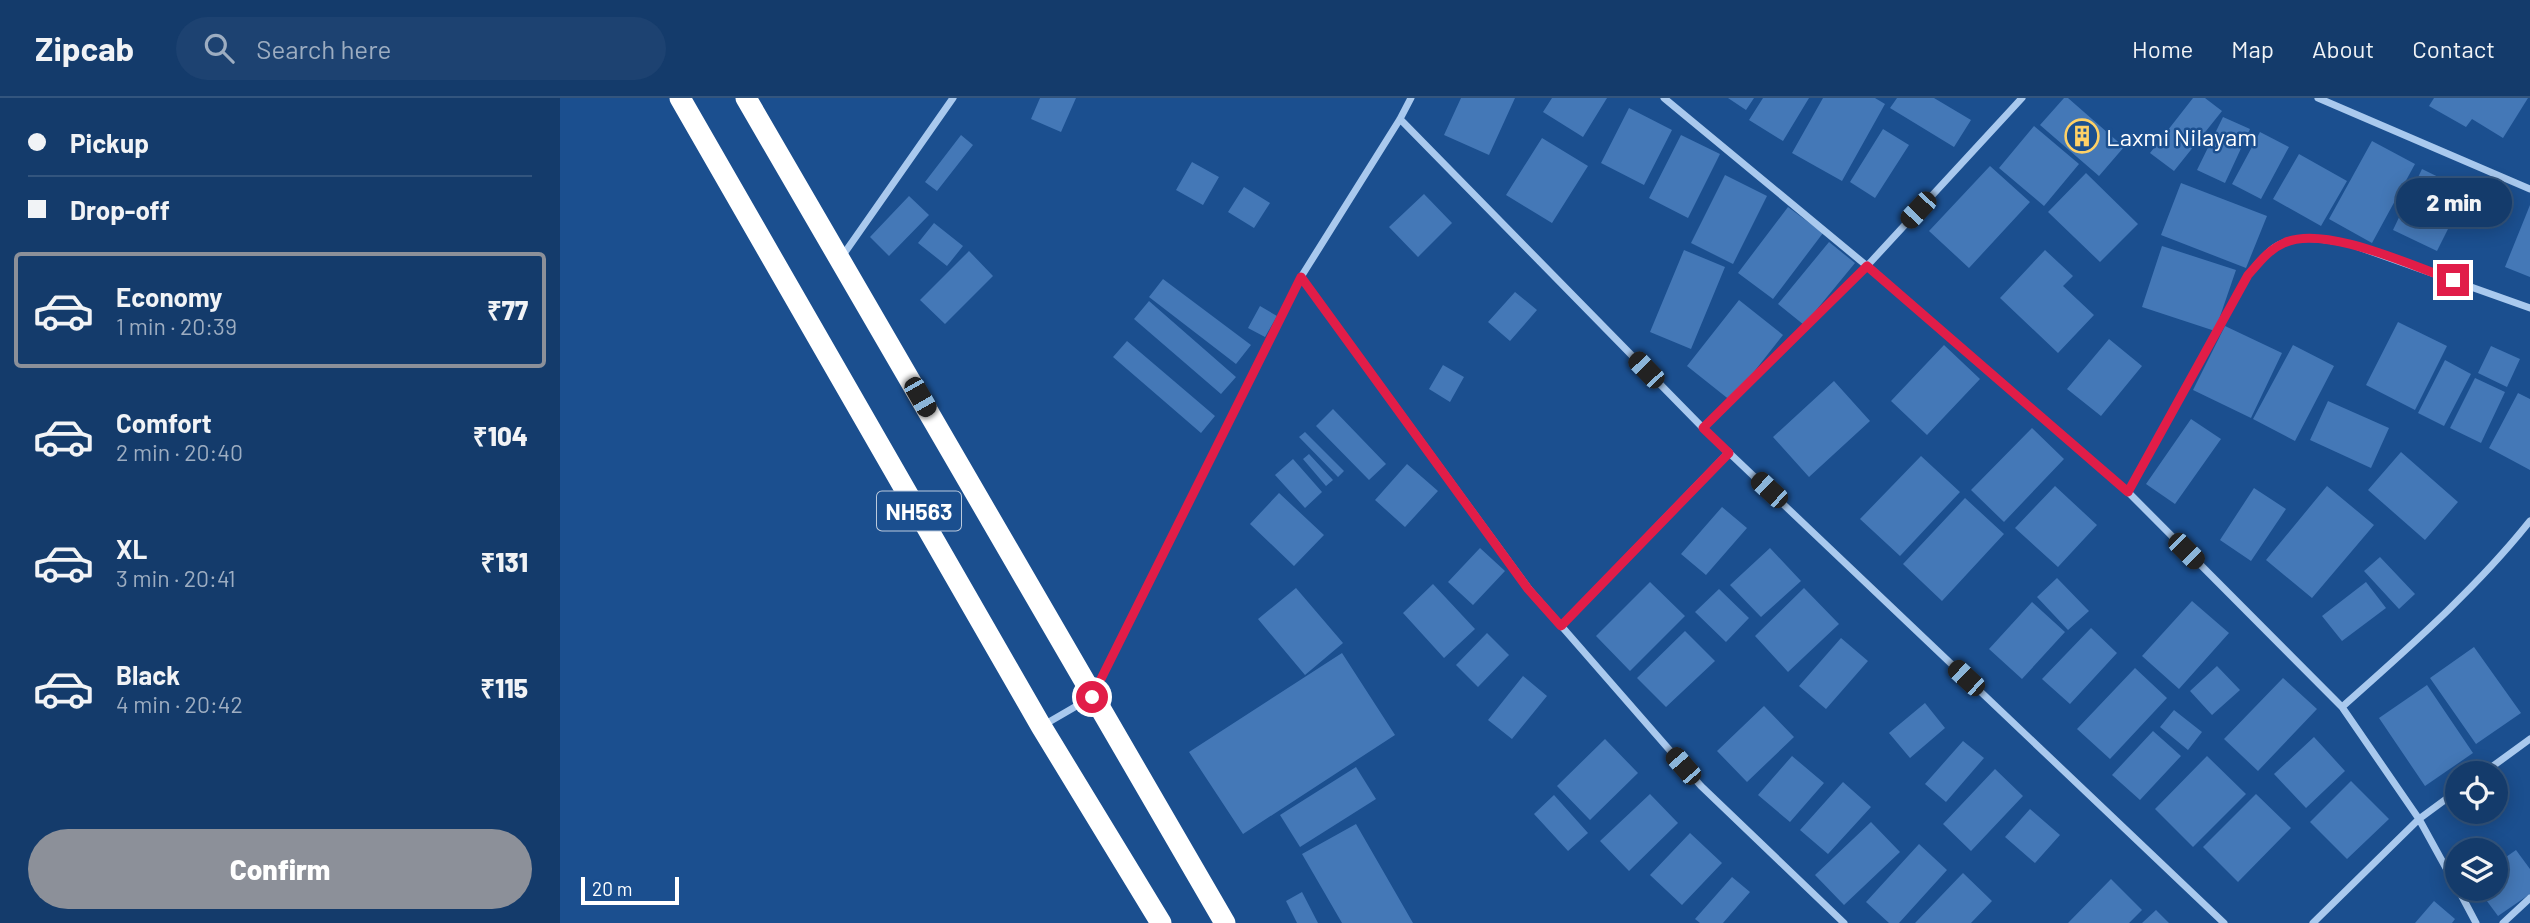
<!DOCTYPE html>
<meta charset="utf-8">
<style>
:root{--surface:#143b6b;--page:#1d4271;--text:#f1f3f6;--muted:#9dadc1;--line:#33557e;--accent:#8c9099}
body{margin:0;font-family:Barlow,sans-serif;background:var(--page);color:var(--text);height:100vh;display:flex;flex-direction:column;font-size:26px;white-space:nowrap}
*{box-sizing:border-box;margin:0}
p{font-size:23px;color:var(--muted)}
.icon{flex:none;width:38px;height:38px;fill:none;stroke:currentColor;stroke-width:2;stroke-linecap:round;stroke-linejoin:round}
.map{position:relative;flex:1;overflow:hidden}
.details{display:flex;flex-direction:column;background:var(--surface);width:560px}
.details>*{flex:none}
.banner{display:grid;align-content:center;height:154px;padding:0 28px;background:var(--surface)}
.buttons{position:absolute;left:1885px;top:663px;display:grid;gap:14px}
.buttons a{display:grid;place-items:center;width:63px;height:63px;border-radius:50%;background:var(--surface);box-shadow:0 4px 18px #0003,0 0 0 2px var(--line);font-size:35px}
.scale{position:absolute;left:21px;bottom:18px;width:98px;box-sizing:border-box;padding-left:7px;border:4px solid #fff;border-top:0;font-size:19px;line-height:24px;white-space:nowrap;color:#fff;-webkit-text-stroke:5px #1b4f8f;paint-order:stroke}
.end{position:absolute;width:32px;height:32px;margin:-16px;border:9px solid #e11d48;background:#fff;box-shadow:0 0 0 4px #fff}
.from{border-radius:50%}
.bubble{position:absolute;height:49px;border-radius:24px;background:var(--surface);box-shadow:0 4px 18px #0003,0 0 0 2px var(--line);font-size:23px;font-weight:800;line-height:49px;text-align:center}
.car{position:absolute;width:21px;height:42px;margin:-21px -10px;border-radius:9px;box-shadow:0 0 5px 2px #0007;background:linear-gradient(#222 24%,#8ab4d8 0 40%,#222 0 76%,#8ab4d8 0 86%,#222 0)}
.banner b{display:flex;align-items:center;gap:24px;height:66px;font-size:26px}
.banner b+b{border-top:2px solid var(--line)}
.banner i{width:18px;height:18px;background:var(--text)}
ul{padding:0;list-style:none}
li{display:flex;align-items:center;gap:21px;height:116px;margin:0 14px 10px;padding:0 14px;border:4px solid transparent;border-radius:7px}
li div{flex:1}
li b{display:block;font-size:26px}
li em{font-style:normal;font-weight:800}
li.current{border-color:var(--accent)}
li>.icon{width:63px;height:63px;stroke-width:1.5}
.cta{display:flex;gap:14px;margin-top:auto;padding:14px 28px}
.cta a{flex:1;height:80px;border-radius:42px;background:var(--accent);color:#fff;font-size:28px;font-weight:800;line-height:80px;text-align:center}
header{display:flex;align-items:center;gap:42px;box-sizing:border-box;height:98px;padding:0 35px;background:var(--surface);border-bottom:2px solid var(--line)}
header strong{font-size:33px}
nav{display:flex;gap:38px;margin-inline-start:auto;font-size:24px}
.search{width:490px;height:63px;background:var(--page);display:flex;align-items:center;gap:18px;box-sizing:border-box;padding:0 24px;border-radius:38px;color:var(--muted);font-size:26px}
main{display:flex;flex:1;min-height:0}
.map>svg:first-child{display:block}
</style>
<header>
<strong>Zipcab</strong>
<div class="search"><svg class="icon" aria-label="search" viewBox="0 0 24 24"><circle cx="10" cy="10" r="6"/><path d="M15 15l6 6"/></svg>Search here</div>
<nav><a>Home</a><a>Map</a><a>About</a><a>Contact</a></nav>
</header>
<main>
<section class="details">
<div class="banner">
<b><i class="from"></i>Pickup</b>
<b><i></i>Drop-off</b>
</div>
<ul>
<li class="current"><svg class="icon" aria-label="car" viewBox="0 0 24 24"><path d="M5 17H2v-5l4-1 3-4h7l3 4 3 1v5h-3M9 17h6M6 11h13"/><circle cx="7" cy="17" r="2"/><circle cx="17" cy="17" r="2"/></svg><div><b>Economy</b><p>1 min · 20:39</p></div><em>₹77</em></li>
<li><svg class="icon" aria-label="car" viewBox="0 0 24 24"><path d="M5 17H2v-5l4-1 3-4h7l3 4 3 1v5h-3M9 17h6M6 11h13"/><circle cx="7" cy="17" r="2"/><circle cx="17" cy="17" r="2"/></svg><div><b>Comfort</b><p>2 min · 20:40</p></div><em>₹104</em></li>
<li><svg class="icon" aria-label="car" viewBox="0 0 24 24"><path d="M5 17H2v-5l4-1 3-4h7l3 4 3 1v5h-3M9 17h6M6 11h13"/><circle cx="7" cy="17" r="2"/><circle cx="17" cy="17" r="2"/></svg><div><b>XL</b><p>3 min · 20:41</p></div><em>₹131</em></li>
<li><svg class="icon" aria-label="car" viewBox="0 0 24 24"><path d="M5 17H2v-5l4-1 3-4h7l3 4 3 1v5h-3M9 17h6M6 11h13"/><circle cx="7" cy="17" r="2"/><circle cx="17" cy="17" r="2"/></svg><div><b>Black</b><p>4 min · 20:42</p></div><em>₹115</em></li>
</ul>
<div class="cta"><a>Confirm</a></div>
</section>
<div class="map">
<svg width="1970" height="825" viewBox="0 0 1970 825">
<rect width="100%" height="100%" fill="#1b4f8f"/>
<!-- building -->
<path fill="#4478b7" d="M480,0h36l-15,34 -30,-13z
M901,0h54l-26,57 -45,-20z
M992,0h55l-24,39 -40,-25z
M1168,0h26l-8,12z
M1203,0h46l-26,43 -34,-21z
M1263,0h52l10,6 -43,77 -50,-28z
M1337,0h37l37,22 -17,27 -64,-39z
M1504,0h4l56,49 -25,29 -59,-51z
M1633,0h12l17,13 -48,60 -24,-18z
M1874,0h94l-25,40 -31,-19 -6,8 -37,-21z
M1069,10l43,22 -28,55 -43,-22z
M1663,19l27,12 -25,54 -28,-13z
M1474,28l45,38 -35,42 -45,-38z
M1323,31l26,16 -34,53 -25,-16z
M1700,34l29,15 -28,52 -29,-15z
M401,37l12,10 -36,46 -12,-9z
M1121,37l39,19 -32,64 -39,-20z
M982,40l46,28 -36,57 -46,-28z
M1812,43l43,23 -43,79 -43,-24z
M1739,56l48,27 -26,45 -48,-27z
M632,64l27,15 -16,28 -27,-15z
M1430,68l40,36 -61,66 -40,-37z
M1862,71l45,22 -30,60 -44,-21z
M1526,75l52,51 -38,38 -52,-50z
M1165,77l42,21 -34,68 -42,-21z
M1621,85l86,33 -21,52 -85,-33z
M684,89l26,16 -16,25 -26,-16z
M864,96l28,29 -34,34 -29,-30z
M349,98l20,19 -40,41 -19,-19z
M1970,107v72l-25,-10z
M1228,109l35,26 -50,66 -35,-26z
M374,125l29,23 -16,20 -29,-23z
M1269,144l26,21 -51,62 -26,-21z
M1602,148l74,24 -21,61 -73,-24z
M1124,152l41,17 -34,82 -41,-17z
M1485,152l28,26 -10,10 31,29 -36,38 -58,-55z
M409,153l24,25 -48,48 -25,-24z
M603,181l88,66 -15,19 -87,-67z
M955,194l22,18 -27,31 -22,-19z
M1179,202l44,35 -52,66 -44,-35z
M589,203l87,76 -15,17 -87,-75z
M700,208l17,10 -12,21 -17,-9z
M1838,224l49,24 -32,64 -49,-25z
M1665,228l57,27 -31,65 -58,-28z
M1549,241l33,27 -41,50 -34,-27z
M567,243l88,75 -14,17 -88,-76z
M1384,247l36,34 -53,56 -36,-34z
M1733,247l41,21 -39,75 -42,-22z
M1931,248l29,13 -13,28 -29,-14z
M1885,262l26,14 -27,52 -26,-13z
M883,267l21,12 -14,25 -21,-13z
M1915,280l30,14 -24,51 -31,-15z
M1274,283l36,40 -61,56 -36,-40z
M1958,295l12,6v71l-41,-22z
M1768,303l61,27 -18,40 -61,-28z
M773,311l53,55 -17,16 -53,-54z
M1631,321l30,20 -46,65 -29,-20z
M1472,330l32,31 -60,63 -33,-32z
M745,334l39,39 -6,6 -39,-40z
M1841,354l57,50 -33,38 -57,-50z
M749,356l24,26 -7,6 -23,-27z
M1361,358l39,36 -60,64 -40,-37z
M733,361l29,33 -17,16 -30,-33z
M847,366l31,27 -33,36 -30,-27z
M1495,388l42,39 -39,42 -43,-39z
M1767,388l47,39 -62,73 -46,-38z
M1694,390l32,21 -35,52 -31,-21z
M719,395l45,42 -30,31 -44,-42z
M1405,400l39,36 -62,67 -39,-37z
M1162,409l25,21 -41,47 -25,-21z
M920,450l25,23 -32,34 -25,-23z
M1210,450l31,33 -40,36 -31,-32z
M1820,459l35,37 -16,15 -35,-38z
M1497,480l32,33 -21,19 -31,-33z
M1090,484l35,34 -55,55 -34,-35z
M1806,484l20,26 -44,33 -20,-25z
M873,486l42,45 -31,29 -41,-45z
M736,490l47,55 -38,32 -47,-56z
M1244,490l35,36 -51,48 -33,-36z
M1159,491l30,29 -23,24 -31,-30z
M1632,503l37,32 -50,56 -37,-33z
M1472,504l33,30 -43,47 -33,-30z
M1531,530l26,25 -47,51 -28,-25z
M1125,533l30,30 -49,46 -29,-29z
M927,535l22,22 -31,32 -22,-22z
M1281,540l27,23 -42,48 -27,-23z
M1914,549l47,66 -45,31 -46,-66z
M782,555l53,82 -152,99 -54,-82z
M1657,568l23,24 -28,25 -22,-24z
M1575,570l32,30 -57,61 -33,-30z
M963,578l24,20 -35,43 -24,-19z
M1723,580l34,31 -59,62 -34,-32z
M1867,587l46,68 -48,33 -46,-68z
M1365,605l20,25 -35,30 -21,-25z
M1204,608l30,31 -47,45 -30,-31z
M1614,612l28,22 -14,18 -28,-23z
M1593,633l28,25 -41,44 -28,-25z
M1754,639l31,34 -39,37 -32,-34z
M1045,641l33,34 -48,47 -33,-34z
M1403,643l21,17 -38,44 -21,-18z
M1232,658l32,27 -34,39 -32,-27z
M1647,658l39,38 -53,53 -38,-38z
M796,669l20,32 -76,48 -20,-32z
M1435,671l28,27 -52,55 -28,-27z
M1791,683l38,38 -42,40 -37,-37z
M1283,684l28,25 -43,47 -28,-24z
M1090,696l28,29 -49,48 -29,-30z
M1696,696l35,34 -53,54 -35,-35z
M994,697l34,38 -20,18 -34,-37z
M1470,711l30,26 -25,28 -30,-26z
M1311,724l29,30 -56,53 -29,-30z
M796,726l57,99h-71l-40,-69z
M1130,735l32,30 -40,42 -32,-30z
M1359,746l28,26 -48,53h-10l-23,-21z
M1956,752l14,19v25l-32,22 -20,-27h18v-25z
M1403,775l29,28 -21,22h-56z
M1172,779l18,15 -27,31h-23l-5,-4z
M1551,781l31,31 -13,13h-61z
M742,794l16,31h-21l-11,-22z
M1874,803l21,18 -3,4h-37z
M1596,812l13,13h-27z"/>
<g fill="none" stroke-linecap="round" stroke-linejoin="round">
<!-- street -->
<path stroke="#a9c9ee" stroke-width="7" d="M1104,0l203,168 261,226 214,215 77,112 38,69
M1758,0l212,91
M840,21l303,309 521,495
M281,160l112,-160
M741,179l228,312 172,197 143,137
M1143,330l164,-162 155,-168
M1568,394l120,-217c7,-8 14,-18 22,-24 22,-19 54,-12 80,-7l180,64
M1001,528l168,-174
M1782,609c66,-59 133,-117 188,-186
M482,628l50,-29 209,-420 99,-158 11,-21
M1922,676l48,-35
M1898,791l18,34
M1753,825l106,-104 38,-28
M1943,825l27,-25"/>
<!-- highway -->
<path stroke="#fff" stroke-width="21" d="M120,0l361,628 120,197
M186,0l479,825"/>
</g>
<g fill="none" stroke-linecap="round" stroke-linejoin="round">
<!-- route -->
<path stroke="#e11d48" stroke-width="9" d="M532,599l209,-420 227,312 33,37 168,-173 -26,-25 164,-162 261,226 120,-217c11,-12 20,-25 36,-32 40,-19 128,23 169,37"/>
</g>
<!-- icons -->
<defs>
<symbol id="building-ring" viewBox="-11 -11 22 22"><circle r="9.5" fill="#1b4f8f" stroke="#ffd166" stroke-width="1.5"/><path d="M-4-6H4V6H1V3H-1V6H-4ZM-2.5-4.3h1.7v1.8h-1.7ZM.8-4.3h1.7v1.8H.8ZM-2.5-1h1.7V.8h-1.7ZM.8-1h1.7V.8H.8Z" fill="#ffd166"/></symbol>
</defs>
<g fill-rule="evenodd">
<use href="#building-ring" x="1503" y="19" width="38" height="38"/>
</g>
<g text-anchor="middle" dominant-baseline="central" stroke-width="5" stroke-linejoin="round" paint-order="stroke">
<!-- shield labels -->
<rect fill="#1b4f8f" stroke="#bbcadd" stroke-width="2" x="317" y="393.5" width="84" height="39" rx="5"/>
<g font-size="23" font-weight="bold" fill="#fff">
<text x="359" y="413">NH563</text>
</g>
<!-- poi labels -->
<g font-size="24" fill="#fff" stroke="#1b4f8f" text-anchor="start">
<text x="1546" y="38">Laxmi Nilayam</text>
</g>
</g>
</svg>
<div class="buttons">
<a><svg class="icon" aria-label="locate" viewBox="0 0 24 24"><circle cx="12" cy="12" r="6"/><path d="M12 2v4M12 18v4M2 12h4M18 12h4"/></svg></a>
<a><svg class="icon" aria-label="layers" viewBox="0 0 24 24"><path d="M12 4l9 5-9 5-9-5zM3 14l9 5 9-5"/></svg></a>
</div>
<div class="scale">20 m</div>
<i class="end from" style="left:532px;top:599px"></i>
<i class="end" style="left:1893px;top:182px"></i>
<div class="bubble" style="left:1836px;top:80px;width:116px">2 min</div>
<i class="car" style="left:1358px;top:112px;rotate:223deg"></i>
<i class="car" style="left:1086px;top:272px;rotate:316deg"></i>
<i class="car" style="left:360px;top:299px;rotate:150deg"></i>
<i class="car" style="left:1209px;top:392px;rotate:313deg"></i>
<i class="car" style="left:1626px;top:453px;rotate:135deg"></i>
<i class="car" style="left:1406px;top:580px;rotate:313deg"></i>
<i class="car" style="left:1123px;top:668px;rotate:319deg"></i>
</div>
</main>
